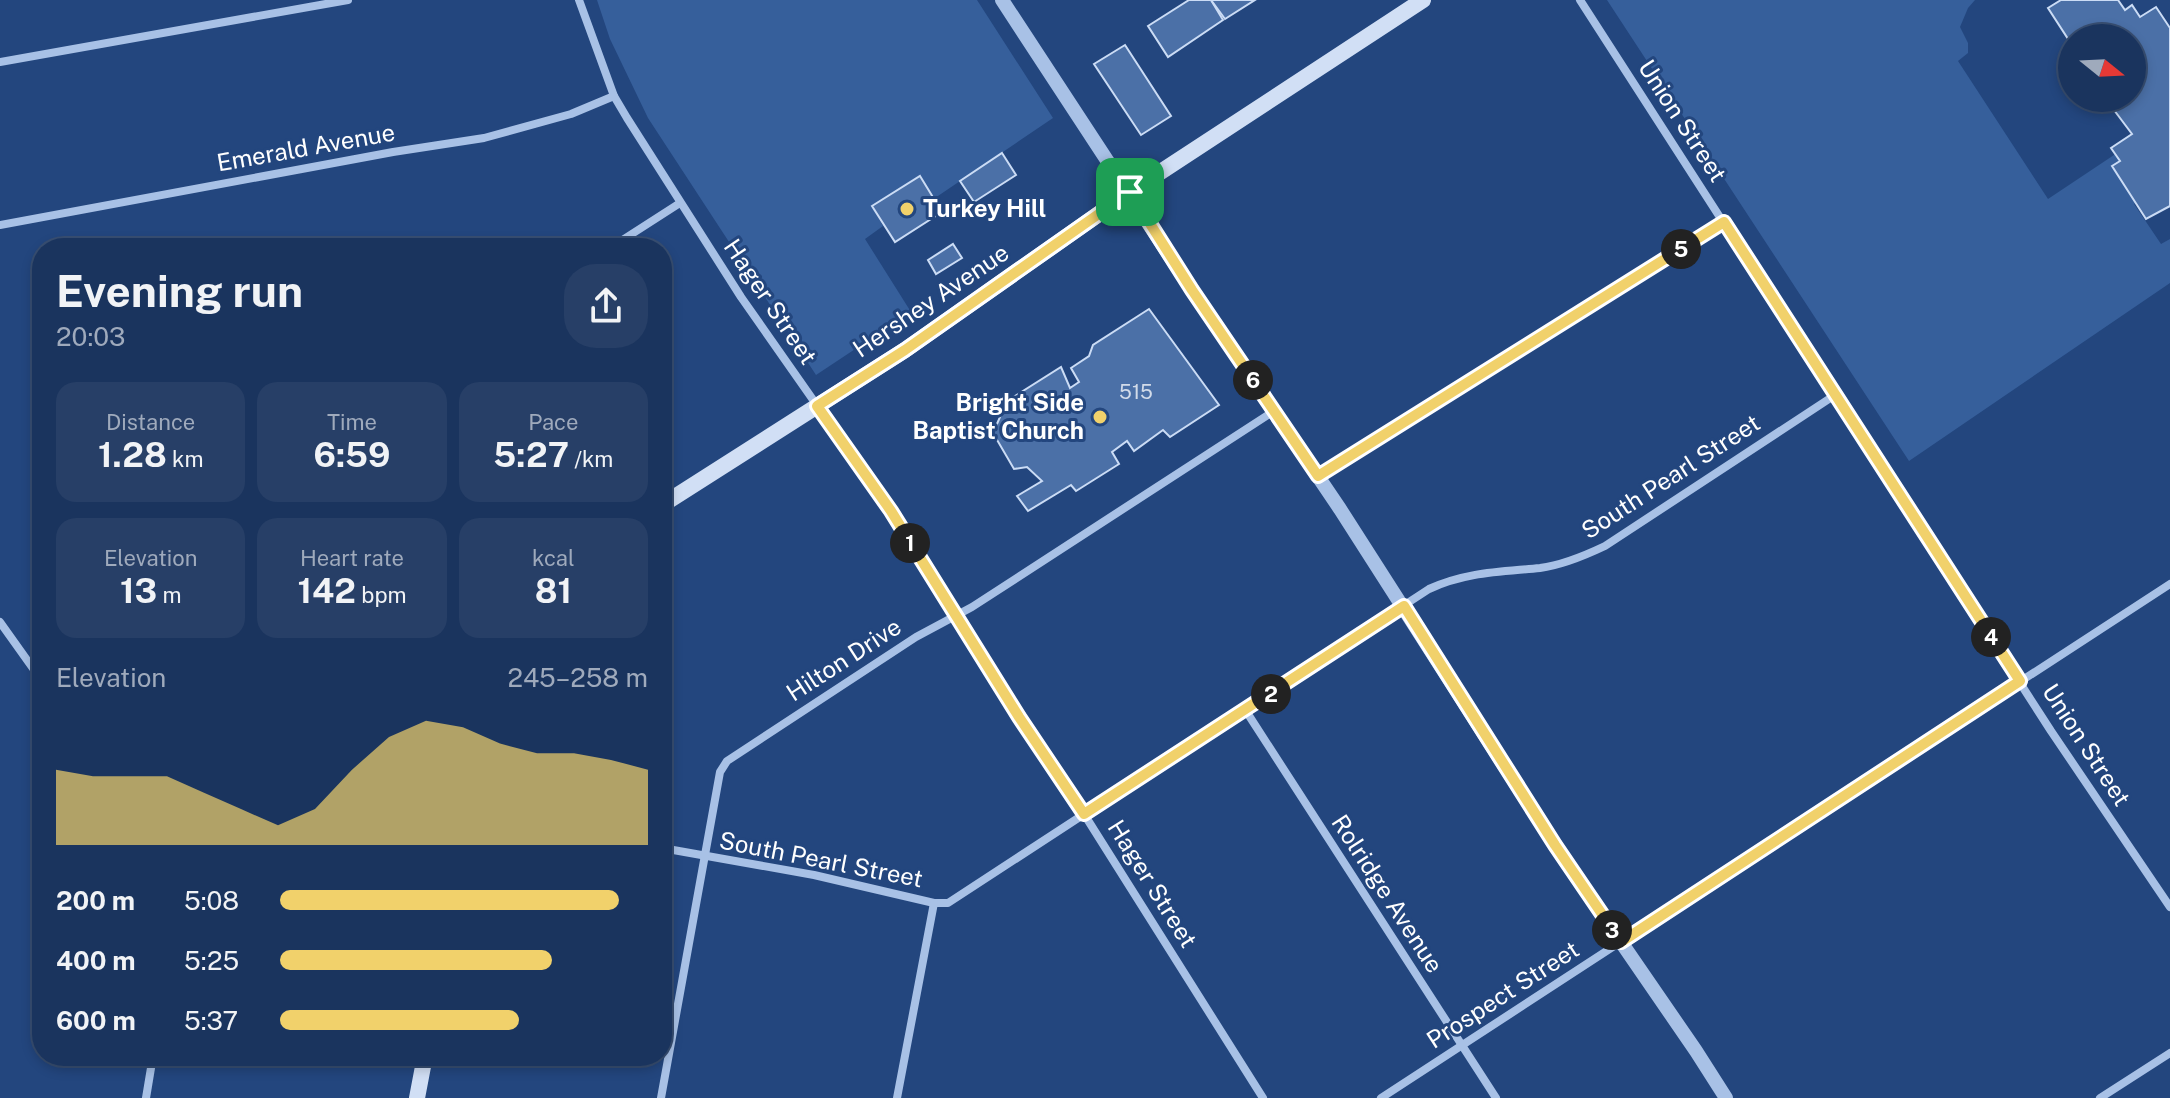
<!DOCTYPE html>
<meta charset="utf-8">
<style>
body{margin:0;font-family:"Public Sans",sans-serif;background:#273f67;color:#f1f3f6;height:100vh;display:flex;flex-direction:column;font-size:30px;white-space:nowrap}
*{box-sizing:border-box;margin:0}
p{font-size:26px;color:#9faabc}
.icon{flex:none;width:44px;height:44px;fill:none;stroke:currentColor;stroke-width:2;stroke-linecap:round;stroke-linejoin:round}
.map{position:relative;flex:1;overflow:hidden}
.side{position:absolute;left:32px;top:238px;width:640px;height:828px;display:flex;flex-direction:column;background:#1a345e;border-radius:32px;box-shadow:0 4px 12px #0003,0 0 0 2px #384f73}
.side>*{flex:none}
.needle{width:52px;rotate:108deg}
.buttons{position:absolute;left:2058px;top:24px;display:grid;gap:16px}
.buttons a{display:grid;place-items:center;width:88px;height:88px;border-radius:50%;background:#1a345e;box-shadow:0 4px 12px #0003,0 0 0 2px #384f73;font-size:40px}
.pin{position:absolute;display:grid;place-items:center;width:68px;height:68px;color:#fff;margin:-34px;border-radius:16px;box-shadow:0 4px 12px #0006}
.km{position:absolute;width:40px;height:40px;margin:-20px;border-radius:50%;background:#222;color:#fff;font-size:22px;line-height:40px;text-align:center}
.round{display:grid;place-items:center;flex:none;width:84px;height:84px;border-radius:32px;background:#273f67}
.head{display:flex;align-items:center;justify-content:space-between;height:136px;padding:0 24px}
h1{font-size:44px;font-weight:700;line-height:60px}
.metrics{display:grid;grid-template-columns:repeat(3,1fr);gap:12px;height:136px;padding:8px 24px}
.metrics div{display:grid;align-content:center;border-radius:20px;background:#273f67;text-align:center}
.metrics b{font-size:34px;font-weight:700}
.metrics small{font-size:22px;font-weight:400}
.metrics p{font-size:22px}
.chart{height:224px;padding:16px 24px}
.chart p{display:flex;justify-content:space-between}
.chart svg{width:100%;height:144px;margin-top:8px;fill:#f1d16b;opacity:.7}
ul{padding:0 24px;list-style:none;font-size:26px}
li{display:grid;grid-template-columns:128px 96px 1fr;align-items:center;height:60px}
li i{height:20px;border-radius:10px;background:#f1d16b}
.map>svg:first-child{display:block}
</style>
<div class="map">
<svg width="2170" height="1098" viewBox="0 0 2170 1098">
<rect width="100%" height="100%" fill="#23467e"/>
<g fill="#365f9b">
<path d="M 597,0 L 977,0 L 1053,118 L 935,198 L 919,176 L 872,206 L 883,226 L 865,239 L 911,312 L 816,375 L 648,118 L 610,39 Z"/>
<path d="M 1607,0 L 1975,0 L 1968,8 L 1960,27 L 1968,43 L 1968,53 L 1958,61 L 2048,199 L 2141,137 L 2169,179 L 2134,204 L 2161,244 L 2170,239 L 2170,283 L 1909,461 Z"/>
</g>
<g fill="#4b70a7" stroke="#cbdcf5" stroke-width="2">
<path d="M 1189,0 L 1211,0 L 1223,20 L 1168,57 L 1148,26 Z"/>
<path d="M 1211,0 L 1255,0 L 1225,19 Z"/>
<path d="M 2061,0 L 2118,0 L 2125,10 L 2132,5 L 2140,17 L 2156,7 L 2170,28 L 2170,206 L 2146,219 L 2112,166 L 2120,161 L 2111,148 L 2132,134 L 2105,98 L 2132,98 L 2132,38 L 2072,38 L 2072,45 L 2048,8 Z"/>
<path d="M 1125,45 L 1171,116 L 1141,135 L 1094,64 Z"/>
<path d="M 1002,153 L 1016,175 L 974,202 L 960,181 Z"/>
<path d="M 920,176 L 942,212 L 895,242 L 872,206 Z"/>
<path d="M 953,244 L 962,258 L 936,274 L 928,260 Z"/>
<path d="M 1149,309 L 1219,405 L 1170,437 L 1163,430 L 1134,451 L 1127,441 L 1112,452 L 1119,464 L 1076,491 L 1071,485 L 1028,511 L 1017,496 L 1042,481 L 1027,467 L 1014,469 L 993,433 L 1007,401 L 1061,367 L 1070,388 L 1079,382 L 1071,368 L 1089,356 L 1093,345 Z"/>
</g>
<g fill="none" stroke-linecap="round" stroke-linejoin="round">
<g stroke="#a8c1e6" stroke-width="8">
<path d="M 579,0 L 614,96 L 627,118 L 741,297 L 891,511 L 1019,717 L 1084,814 L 1263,1098"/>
<path d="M 1580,0 L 2051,731 L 2170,907"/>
<path d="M 0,62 L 348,0"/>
<path d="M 0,225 L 393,152 L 484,138 L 571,114 L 614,96"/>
<path d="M 610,248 L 680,203"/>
<path d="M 1318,476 L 1724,222"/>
<path d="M 0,622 L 42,681"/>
<path d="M 1246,711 L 1496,1098"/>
<path d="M 662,848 L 814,875 L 934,903 L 948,903 L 1429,589 C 1466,572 1500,572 1540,568 C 1563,565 1584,556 1605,546 L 1835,395"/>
<path d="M 146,1098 L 153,1056"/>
<path d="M 661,1098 L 720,772 L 727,761 L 916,637 L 972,607 L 1274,411"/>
<path d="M 897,1098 L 934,903"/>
<path d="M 1381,1098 L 2170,584"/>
<path d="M 2100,1098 L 2170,1053"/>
</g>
<path stroke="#a8c1e6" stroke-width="14" d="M 1002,0 L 1192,290 L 1340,509 L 1564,859 L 1696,1051 L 1726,1098"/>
<g stroke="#d1dff5" stroke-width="16">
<path d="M 662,505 L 905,350 L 1130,192 L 1423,0"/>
<path d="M 417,1098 L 425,1056"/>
</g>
</g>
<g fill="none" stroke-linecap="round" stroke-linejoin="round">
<defs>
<path id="route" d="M 1130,192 L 1192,290 L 1318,476 L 1724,222 L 2020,681 L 1621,942 L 1555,845 L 1404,606 L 1084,814 L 1019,717 L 891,511 L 817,406 L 905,350 Z"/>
</defs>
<use href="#route" stroke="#fff" stroke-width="16"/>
<use href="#route" stroke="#f1d16b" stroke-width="10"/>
</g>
<g fill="#f1d16b" stroke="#23467e" stroke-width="3">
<circle cx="907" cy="209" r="8"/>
<circle cx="1100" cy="417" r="8"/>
</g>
<g text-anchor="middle" stroke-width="6" stroke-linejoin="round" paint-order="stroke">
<g font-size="20" fill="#d2dbe9">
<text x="1136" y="399">515</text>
</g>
<g font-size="24" fill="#fff" stroke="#23467e">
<text transform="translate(1682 121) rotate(57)" y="8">Union Street</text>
<text transform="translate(306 148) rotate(-10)" y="8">Emerald Avenue</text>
<text transform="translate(931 301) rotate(-34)" y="8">Hershey Avenue</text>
<text transform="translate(770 302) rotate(56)" y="8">Hager Street</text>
<text transform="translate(1671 477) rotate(-33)" y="8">South Pearl Street</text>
<text transform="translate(844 660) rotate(-33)" y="8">Hilton Drive</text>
<text transform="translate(2086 745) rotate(57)" y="8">Union Street</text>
<text transform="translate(821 860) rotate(11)" y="8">South Pearl Street</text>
<text transform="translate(1152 884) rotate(58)" y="8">Hager Street</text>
<text transform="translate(1387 894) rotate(57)" y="8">Rolridge Avenue</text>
<text transform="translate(1503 995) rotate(-33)" y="8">Prospect Street</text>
</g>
<g font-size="24" font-weight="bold" fill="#fff" stroke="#23467e" text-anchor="start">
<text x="923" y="217">Turkey Hill</text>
<text x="1084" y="411" text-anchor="end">Bright Side<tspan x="1084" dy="28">Baptist Church</tspan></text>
</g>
</g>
</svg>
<div class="buttons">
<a><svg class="needle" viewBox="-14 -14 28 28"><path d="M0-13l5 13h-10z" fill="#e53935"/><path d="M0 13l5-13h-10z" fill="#9faabc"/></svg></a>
</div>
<div class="pin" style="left:1130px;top:192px;background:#1e9e55"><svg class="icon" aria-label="arrive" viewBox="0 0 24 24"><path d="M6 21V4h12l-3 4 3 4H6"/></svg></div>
<b class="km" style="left:910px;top:543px">1</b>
<b class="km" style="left:1271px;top:694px">2</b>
<b class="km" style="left:1612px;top:930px">3</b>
<b class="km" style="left:1991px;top:637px">4</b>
<b class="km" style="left:1681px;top:249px">5</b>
<b class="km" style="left:1253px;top:380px">6</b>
<section class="side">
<div class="head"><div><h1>Evening run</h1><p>20:03</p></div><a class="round"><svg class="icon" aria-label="share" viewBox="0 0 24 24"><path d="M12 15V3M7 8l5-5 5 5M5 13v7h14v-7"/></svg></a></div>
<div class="metrics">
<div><p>Distance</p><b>1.28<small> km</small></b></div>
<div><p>Time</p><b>6:59</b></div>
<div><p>Pace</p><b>5:27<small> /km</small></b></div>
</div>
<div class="metrics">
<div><p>Elevation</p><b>13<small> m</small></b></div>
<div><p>Heart rate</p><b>142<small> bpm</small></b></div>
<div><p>kcal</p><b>81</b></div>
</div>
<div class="chart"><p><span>Elevation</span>245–258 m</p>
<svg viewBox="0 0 160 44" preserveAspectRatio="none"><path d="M0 44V21L10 23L20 23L30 23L40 28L50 33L60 38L70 33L80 21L90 11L100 6L110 8L120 13L130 16L140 16L150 18L160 21V44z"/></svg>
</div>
<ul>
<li><b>200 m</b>5:08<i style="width:92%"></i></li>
<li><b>400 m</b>5:25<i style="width:74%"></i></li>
<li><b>600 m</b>5:37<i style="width:65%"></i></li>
</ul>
</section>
</div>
